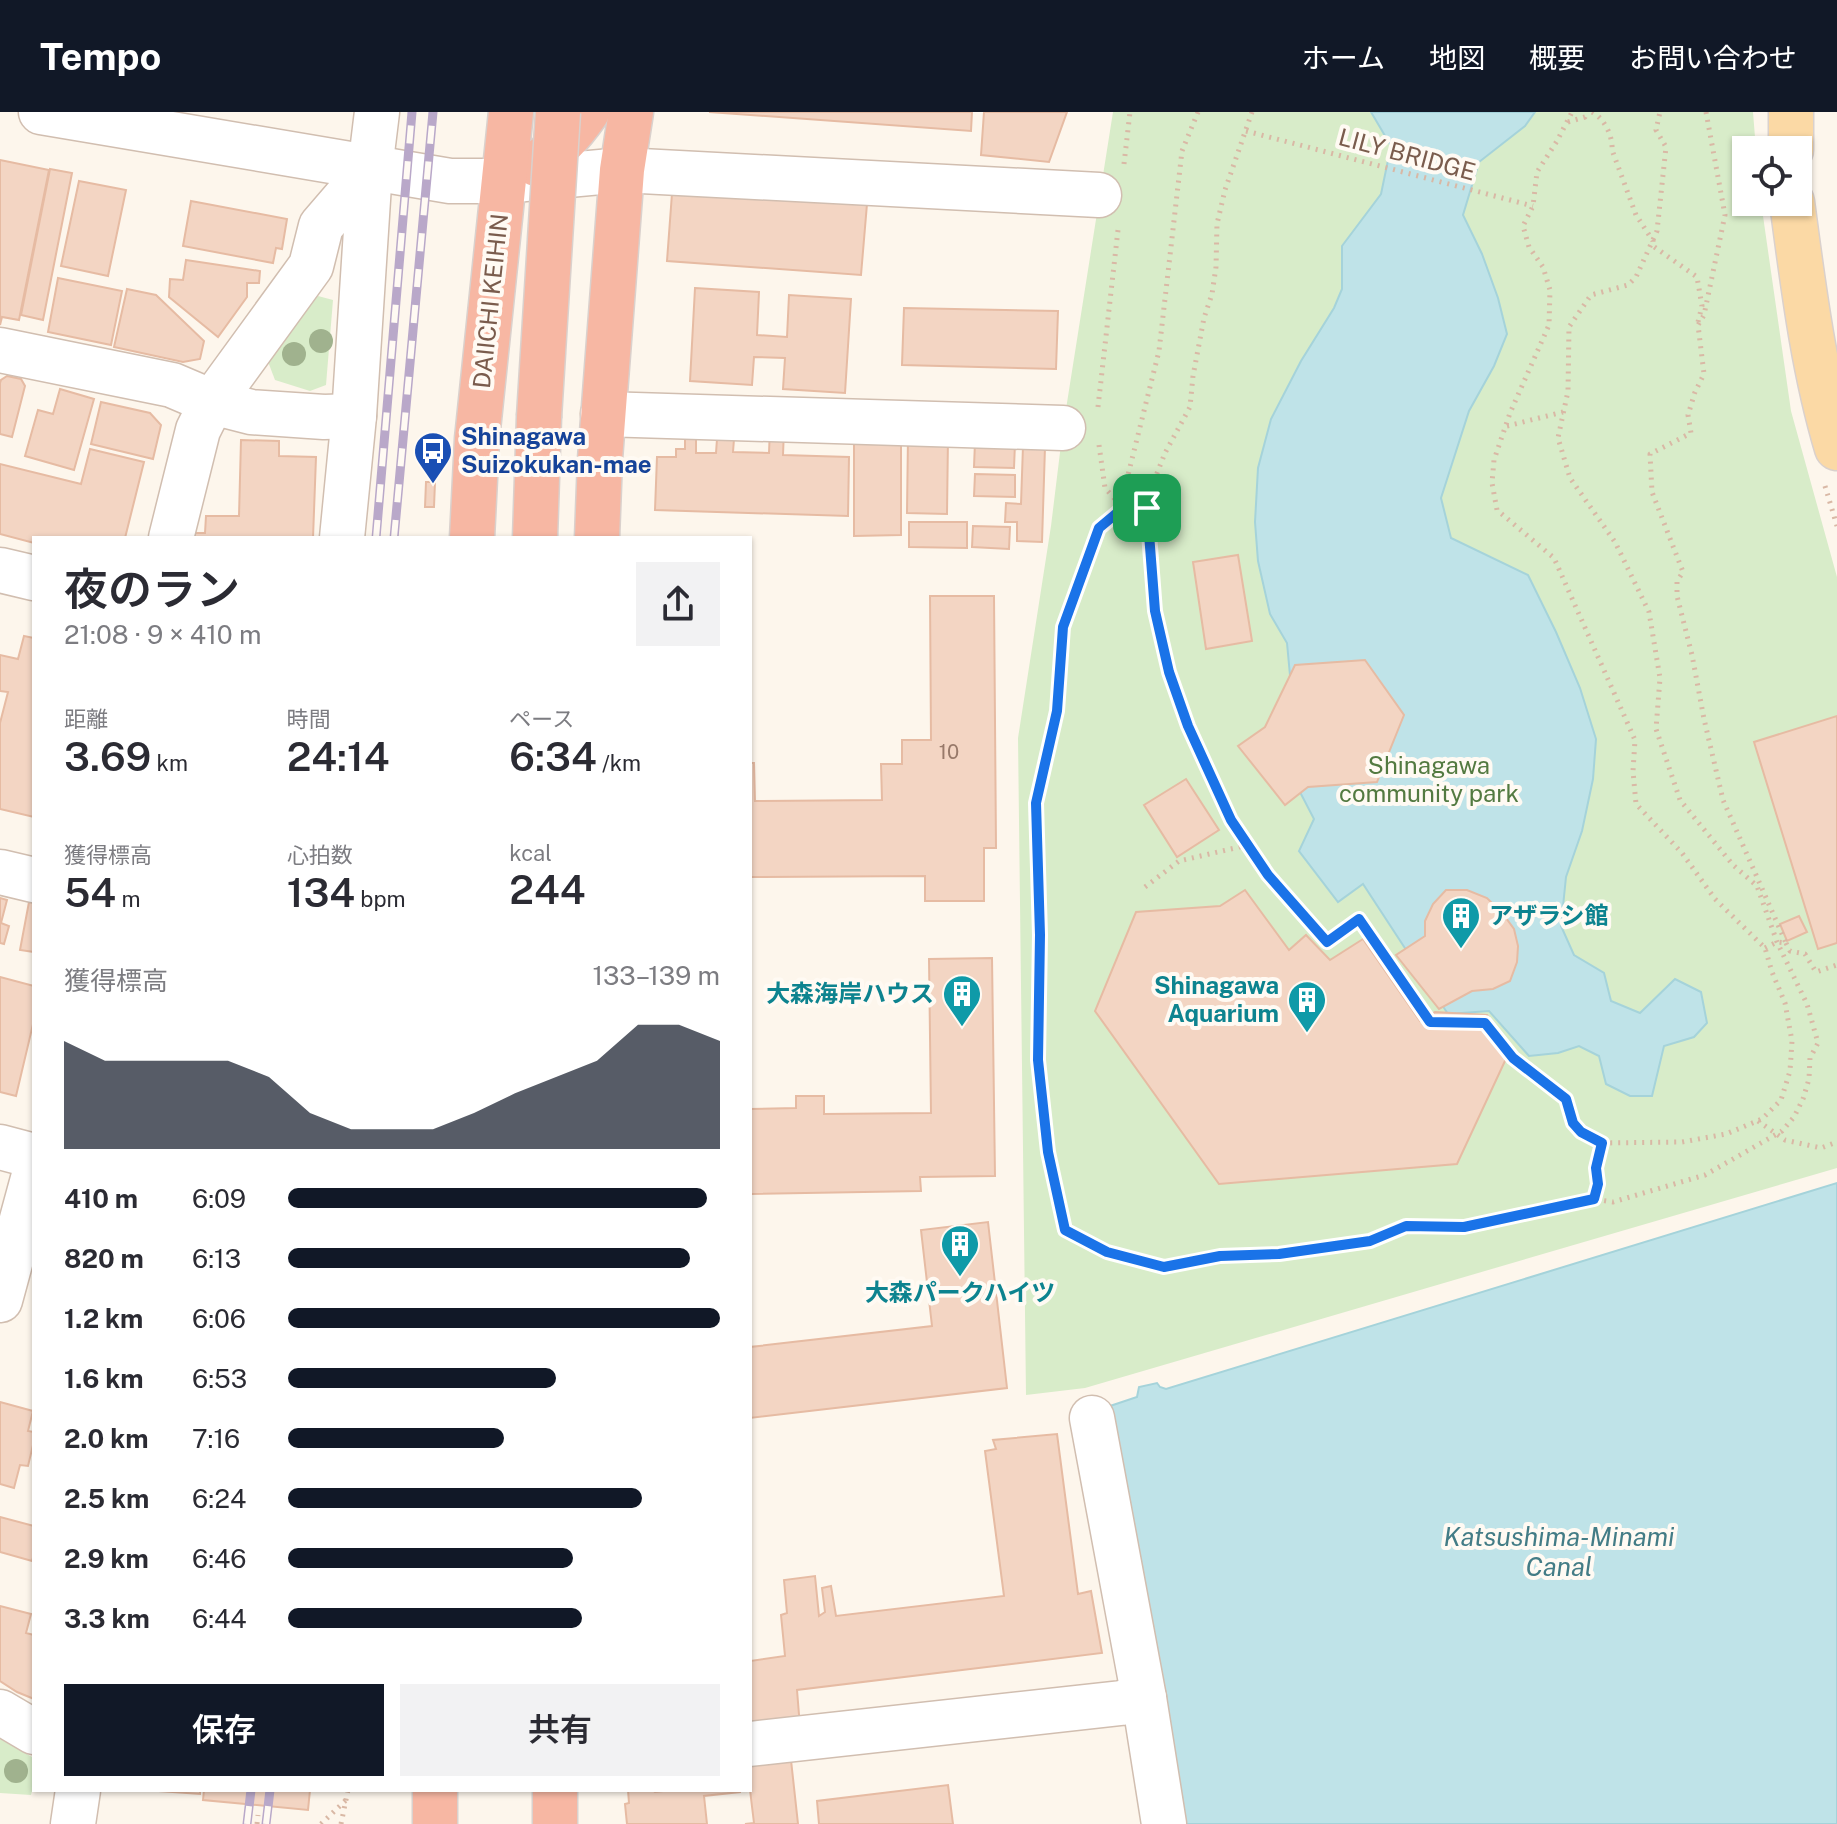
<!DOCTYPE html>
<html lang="ja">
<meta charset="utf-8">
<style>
body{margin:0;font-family:"Public Sans","Noto Sans JP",sans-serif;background:#f2f2f3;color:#2b2b33;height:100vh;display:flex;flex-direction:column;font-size:30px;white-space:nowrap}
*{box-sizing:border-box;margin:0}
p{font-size:26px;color:#7c7c81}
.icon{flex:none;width:44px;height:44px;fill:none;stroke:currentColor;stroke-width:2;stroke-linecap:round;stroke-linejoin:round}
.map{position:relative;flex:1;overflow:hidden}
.details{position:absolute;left:32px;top:424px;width:720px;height:1256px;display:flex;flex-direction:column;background:#fff;border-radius:0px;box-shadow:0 2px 6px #0004}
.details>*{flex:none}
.buttons{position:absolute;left:1732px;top:24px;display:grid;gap:16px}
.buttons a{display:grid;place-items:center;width:80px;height:80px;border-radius:0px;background:#fff;box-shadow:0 2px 6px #0004;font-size:40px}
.pin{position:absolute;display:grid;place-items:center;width:68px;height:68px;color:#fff;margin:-34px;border-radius:16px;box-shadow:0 4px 12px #0006}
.round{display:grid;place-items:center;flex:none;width:84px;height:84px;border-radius:0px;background:#f2f2f3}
.summary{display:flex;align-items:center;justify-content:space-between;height:136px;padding:0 32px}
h1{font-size:44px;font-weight:600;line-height:60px}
.figures{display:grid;grid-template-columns:repeat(3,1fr);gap:12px;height:136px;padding:8px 32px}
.figures div{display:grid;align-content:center}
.figures b{font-size:40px;font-weight:600}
.figures small{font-size:22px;font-weight:400}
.figures p{font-size:22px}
.chart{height:224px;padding:16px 32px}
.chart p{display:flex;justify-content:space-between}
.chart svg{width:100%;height:144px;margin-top:8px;fill:#111827;opacity:.7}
.action{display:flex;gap:16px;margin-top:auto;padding:16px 32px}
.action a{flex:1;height:92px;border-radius:0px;background:#111827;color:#fff;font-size:32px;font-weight:600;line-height:92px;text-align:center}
.action a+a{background:#f2f2f3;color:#2b2b33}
ul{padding:0 32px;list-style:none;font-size:26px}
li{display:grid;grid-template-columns:128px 96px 1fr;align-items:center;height:60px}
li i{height:20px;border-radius:10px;background:#111827}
header{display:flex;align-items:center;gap:48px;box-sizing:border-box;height:112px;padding:0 40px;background:#111827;color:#fff}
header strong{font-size:38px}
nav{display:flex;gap:44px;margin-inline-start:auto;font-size:28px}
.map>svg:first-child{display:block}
</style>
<header>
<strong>Tempo</strong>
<nav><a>ホーム</a><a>地図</a><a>概要</a><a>お問い合わせ</a></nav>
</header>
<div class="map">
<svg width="1837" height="1712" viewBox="0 0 1837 1712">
<rect width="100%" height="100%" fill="#fdf6ec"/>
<g fill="#d8ecc9">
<path d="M 1113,0 L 1753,0 L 1756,38 L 1746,38 L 1746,90 L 1761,90 L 1791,299 L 1837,465 L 1837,1056 L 1085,1276 L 1026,1283 L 1018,626 L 1051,414 L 1063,316 Z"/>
<path d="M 318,184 L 333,188 L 326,273 L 310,279 L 275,268 L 267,247 Z"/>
<path d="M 0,1627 L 34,1646 L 34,1671 L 31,1683 L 0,1681 Z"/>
</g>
<g fill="#bfe3e8" stroke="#a5d3da" stroke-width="2">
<path d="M 1371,0 L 1535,0 L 1525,14 L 1479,50 L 1463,103 L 1482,142 L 1498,186 L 1507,222 L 1494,254 L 1469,299 L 1441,386 L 1451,426 L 1528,463 L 1556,520 L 1580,576 L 1596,627 L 1593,667 L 1582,719 L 1566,765 L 1561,814 L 1574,843 L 1604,861 L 1611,889 L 1640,901 L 1675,867 L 1701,880 L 1707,911 L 1694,925 L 1664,934 L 1652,984 L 1630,984 L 1606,972 L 1599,944 L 1579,934 L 1558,941 L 1529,944 L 1489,899 L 1448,902 L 1363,772 L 1338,790 L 1299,739 L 1314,707 L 1301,682 L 1287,531 L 1270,502 L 1258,449 L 1255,410 L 1258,356 L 1271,307 L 1301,249 L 1334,196 L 1342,177 L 1342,134 L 1381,82 L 1391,34 Z"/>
<path d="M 1837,1071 L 1837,1712 L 1173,1712 L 1104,1296 L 1137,1285 L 1139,1275 L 1157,1271 L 1160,1275 L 1166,1277 Z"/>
</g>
<g fill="#f3d5c3" stroke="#e6bba3" stroke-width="2">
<path d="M 709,0 L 972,0 L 971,19 Z"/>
<path d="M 984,0 L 1067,0 L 1049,50 L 981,43 Z"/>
<path d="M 0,48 L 49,58 L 19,208 L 2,205 L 0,213 Z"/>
<path d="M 50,57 L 72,61 L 43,208 L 21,203 Z"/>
<path d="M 673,68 L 868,80 L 861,163 L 667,149 Z"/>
<path d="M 79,69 L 126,78 L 108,164 L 61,154 Z"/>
<path d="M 191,89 L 287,107 L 282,137 L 276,136 L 273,151 L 183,134 Z"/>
<path d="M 186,148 L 260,159 L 259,171 L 247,171 L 247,185 L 218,225 L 169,185 L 170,167 L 183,168 Z"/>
<path d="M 58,166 L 122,179 L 111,233 L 48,220 Z"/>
<path d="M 695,176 L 759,180 L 757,223 L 787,225 L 789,183 L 851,187 L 845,281 L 783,277 L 785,246 L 754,245 L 752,273 L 690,269 Z"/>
<path d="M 127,177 L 156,183 L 204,229 L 200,247 L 183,250 L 114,235 Z"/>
<path d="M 904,196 L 1058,199 L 1056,257 L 902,253 Z"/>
<path d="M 7,264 L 21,267 L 25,274 L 12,325 L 0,322 L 0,271 L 1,268 Z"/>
<path d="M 60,277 L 94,287 L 74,358 L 25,344 L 38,298 L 53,302 Z"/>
<path d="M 101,290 L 150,301 L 161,313 L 153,347 L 91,332 Z"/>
<path d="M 770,316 L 784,317 L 783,343 L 849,345 L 848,404 L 655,398 L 657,345 L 676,345 L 676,337 L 685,337 L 685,319 L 696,319 L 696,341 L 716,341 L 717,327 L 734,327 L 733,340 L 769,341 Z"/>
<path d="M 908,325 L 948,325 L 947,402 L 907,401 Z"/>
<path d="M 241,328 L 279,329 L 279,344 L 316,345 L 313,426 L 194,426 L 194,421 L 205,421 L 206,404 L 239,404 Z"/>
<path d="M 854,329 L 901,329 L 901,423 L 854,424 Z"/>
<path d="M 975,330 L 1015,331 L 1014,356 L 974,355 Z"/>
<path d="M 1023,334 L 1045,335 L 1042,430 L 1017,429 L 1017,410 L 1005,410 L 1006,391 L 1021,392 Z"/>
<path d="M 90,337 L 144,350 L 125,426 L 34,426 L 34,431 L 0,422 L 0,352 L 81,372 Z"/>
<path d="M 975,362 L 1015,363 L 1015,385 L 974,384 Z"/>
<path d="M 426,370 L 435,370 L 434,395 L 425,395 Z"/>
<path d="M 909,410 L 967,410 L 967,436 L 909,435 Z"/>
<path d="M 973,414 L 1010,415 L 1009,437 L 972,435 Z"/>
<path d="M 1238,443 L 1252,529 L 1206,537 L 1193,450 Z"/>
<path d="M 930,484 L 994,484 L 996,736 L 984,736 L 984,789 L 925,789 L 925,764 L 750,765 L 750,651 L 754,651 L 755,689 L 882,688 L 881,652 L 902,652 L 902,628 L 931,628 Z"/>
<path d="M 24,524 L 34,526 L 34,705 L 0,697 L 0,611 L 8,580 L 0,579 L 0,543 L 18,547 Z"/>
<path d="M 1365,548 L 1404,603 L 1377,670 L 1308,675 L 1285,693 L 1238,634 L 1265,615 L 1295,553 Z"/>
<path d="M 1837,604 L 1837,831 L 1818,837 L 1754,630 Z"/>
<path d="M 1186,667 L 1219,718 L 1177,745 L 1144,693 Z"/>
<path d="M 1245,778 L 1289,838 L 1306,823 L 1330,848 L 1363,827 L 1420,909 L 1435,900 L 1487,903 L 1511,936 L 1457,1052 L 1219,1072 L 1095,899 L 1136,800 L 1220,794 Z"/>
<path d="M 1446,778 L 1467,778 L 1487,786 L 1503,802 L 1514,817 L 1518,834 L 1517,850 L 1510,869 L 1493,877 L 1472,879 L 1439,897 L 1396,843 L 1425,824 L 1425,809 L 1433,792 Z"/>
<path d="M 0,786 L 7,788 L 1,811 L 9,814 L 4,832 L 0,831 Z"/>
<path d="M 29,790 L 34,791 L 34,840 L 20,838 Z"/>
<path d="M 1799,804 L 1807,820 L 1787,829 L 1780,812 Z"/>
<path d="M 992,846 L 995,1064 L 920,1065 L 921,1079 L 750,1082 L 750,997 L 796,996 L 796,984 L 824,984 L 824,1002 L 931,1001 L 929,847 Z"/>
<path d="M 0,865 L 34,874 L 34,908 L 16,984 L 0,980 Z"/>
<path d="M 988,1110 L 1007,1276 L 750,1306 L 750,1235 L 932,1214 L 921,1118 Z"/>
<path d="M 0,1290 L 33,1299 L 28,1319 L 34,1320 L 34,1329 L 28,1354 L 20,1353 L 14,1376 L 0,1372 Z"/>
<path d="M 1057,1322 L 1078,1482 L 1091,1479 L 1102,1541 L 797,1578 L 800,1615 L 750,1621 L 750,1549 L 785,1544 L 781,1503 L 787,1501 L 784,1468 L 815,1464 L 819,1504 L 825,1500 L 822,1476 L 831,1474 L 836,1504 L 1004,1484 L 985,1339 L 996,1337 L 993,1328 Z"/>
<path d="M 0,1405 L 34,1414 L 34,1442 L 32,1449 L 0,1440 Z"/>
<path d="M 0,1494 L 31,1502 L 26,1521 L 34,1523 L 34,1587 L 17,1580 L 0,1569 Z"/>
<path d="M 791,1648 L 798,1712 L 745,1712 L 754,1711 L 750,1678 L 750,1653 Z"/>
<path d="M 948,1673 L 953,1712 L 819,1712 L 817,1689 Z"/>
<path d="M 144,1678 L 200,1678 L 200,1682 Z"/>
<path d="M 204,1678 L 310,1678 L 308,1698 L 203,1688 Z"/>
<path d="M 628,1678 L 652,1678 L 655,1680 L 672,1678 L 740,1678 L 740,1680 L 704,1684 L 707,1712 L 627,1712 L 625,1692 L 629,1691 Z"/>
</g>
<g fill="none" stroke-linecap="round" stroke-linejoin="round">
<defs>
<g id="minor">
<path d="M 41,0 L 450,69 L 503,69 L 622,58 L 1099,83"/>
<path d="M 0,238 L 172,273 L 212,290 L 251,300 L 324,305 L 354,304"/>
<path d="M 603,302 L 1063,316"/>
<path d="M 171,426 L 198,318 L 212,290 L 311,154 L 321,114 L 370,57"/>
<path d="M 342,426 L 354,304 L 370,57 L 377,0"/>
<path d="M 0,458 L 34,466"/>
<path d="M 0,760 L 34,768"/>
<path d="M 0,1035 L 34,1044"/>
<path d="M 0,1188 L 34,1063"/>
<path d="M 1092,1306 L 1144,1586 L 1164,1712"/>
<path d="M 0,1600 L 34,1620"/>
<path d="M 750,1632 L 1121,1591 L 1144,1586"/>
<path d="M 73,1712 L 78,1678"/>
</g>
<g id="major">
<path d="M 1791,0 L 1791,38"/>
<path d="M 1792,90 C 1803,172 1813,256 1837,336"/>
</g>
<g id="highway">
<path d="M 536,52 C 557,39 573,20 587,0"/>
<path d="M 472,426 L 477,327 L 511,0"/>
<path d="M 535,426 L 539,305"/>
<path d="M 597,426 L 600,347 L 622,58 L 631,0"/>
<path d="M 435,1678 L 435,1712"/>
<path d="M 555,1678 L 555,1712"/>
</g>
</defs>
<use href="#minor" stroke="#d1beb0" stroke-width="47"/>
<use href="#major" stroke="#dad1cd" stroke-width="47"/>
<use href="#highway" stroke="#dad1cd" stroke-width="47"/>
<g stroke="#d9b8a5" stroke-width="5" stroke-dasharray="2 6" stroke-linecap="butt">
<path d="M 1198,0 L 1182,39 L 1159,239 L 1125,375 L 1123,396 L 1099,416 L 1063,515 L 1057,599 L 1036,691 L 1040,823 L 1038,948 L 1048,1040 L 1065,1118 L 1107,1140 L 1164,1155 L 1220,1144 L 1279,1142 L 1370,1129 L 1406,1114 L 1464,1115 L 1594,1087 L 1613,1090 L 1705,1063 L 1782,1019 L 1794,1005 L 1803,987 L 1809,967 L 1810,946 L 1818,931 L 1807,892 L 1777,830 L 1757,774 L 1733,753 L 1680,688 L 1656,617 L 1660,566 L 1649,500 L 1615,430 L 1570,366 L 1558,326 L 1568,279 L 1569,215 L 1591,183 L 1628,173 L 1636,165 L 1657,119 L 1666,35 L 1656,18 L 1660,0"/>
<path d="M 1252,0 L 1225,78 L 1217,112 L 1216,155 L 1212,182 L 1204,206 L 1193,264 L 1190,295 L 1165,341 L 1152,374 L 1147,396 L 1155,499 L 1169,560 L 1188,614 L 1231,708 L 1268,763 L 1327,830 L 1359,807 L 1430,910 L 1485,911 L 1513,946 L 1566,987 L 1573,1011 L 1581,1020 L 1602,1031 L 1682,1030 L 1726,1022 L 1762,1007 L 1781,988 L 1790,959 L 1792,929 L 1785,891 L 1772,860 L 1765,836 L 1715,787 L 1682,741 L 1636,692 L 1633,659 L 1635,628 L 1554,446 L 1497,398 L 1492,371 L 1494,348 L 1510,301 L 1549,213 L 1550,178 L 1543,155 L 1529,135 L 1523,114 L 1533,94 L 1537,60 L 1557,29 L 1572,0"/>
<path d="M 1592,0 C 1604,6 1613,24 1612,38 L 1636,103 L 1653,129 L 1653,134 L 1697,165 L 1702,194 L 1698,210"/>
<path d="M 1706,0 L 1725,103 L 1704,203 L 1698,213 L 1704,262 L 1695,280 L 1688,303 L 1691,321 L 1650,342 L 1652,380 L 1683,460 L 1677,469 L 1677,484 L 1692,543 L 1704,607 L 1723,688 L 1786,831 L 1777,830 L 1765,836"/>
<path d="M 1568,10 L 1585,5 L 1587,0"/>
<path d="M 1246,19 L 1533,94"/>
<path d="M 1124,52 L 1130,0"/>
<path d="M 1098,295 L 1118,118"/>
<path d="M 1507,314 L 1563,300"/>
<path d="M 1099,333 L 1105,376 L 1123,396 L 1147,396"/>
<path d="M 1825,374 L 1837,414"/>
<path d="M 1145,775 L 1179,749 L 1248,733"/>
<path d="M 1786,831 L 1790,839 L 1805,842 L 1816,860 L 1837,853"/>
<path d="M 1758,1009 L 1785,1028 L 1821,1036 L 1837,1030"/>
<path d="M 1594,1087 L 1598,1072 L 1596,1056 L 1602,1031"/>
<path d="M 257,1712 L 258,1703"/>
<path d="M 321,1712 L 346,1688"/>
<path d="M 341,1712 L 348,1678"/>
</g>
<use href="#minor" stroke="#fff" stroke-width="44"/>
<use href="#major" stroke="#fbd9a5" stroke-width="44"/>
<use href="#highway" stroke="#f7b7a3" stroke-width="44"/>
<defs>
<g id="rail">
<path d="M 376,426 L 412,0"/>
<path d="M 394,426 L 433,0"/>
<path d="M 247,1712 L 251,1678"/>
<path d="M 266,1712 L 270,1678"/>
</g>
</defs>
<use href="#rail" stroke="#b9a8c9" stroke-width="9"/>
<use href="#rail" stroke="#fffaf3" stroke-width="6" stroke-dasharray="18" stroke-linecap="butt"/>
<defs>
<path id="highway-bridge" d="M 539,305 L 558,0"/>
</defs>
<use href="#highway-bridge" stroke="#dad1cd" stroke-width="47" stroke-linecap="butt"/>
<use href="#highway-bridge" stroke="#f7b7a3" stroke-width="44"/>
</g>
<g fill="#a0b28e">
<circle cx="321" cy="229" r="12"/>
<circle cx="294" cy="242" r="12"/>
<circle cx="16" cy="1659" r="12"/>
</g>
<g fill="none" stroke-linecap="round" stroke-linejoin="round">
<defs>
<path id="route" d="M 1123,396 L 1147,396 L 1155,499 L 1169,560 L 1188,614 L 1231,708 L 1268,763 L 1327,830 L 1359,807 L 1430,910 L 1485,911 L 1513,946 L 1566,987 L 1573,1011 L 1581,1020 L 1602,1031 L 1596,1056 L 1598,1072 L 1594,1087 L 1464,1115 L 1406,1114 L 1370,1129 L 1279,1142 L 1220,1144 L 1164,1155 L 1107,1140 L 1065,1118 L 1048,1040 L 1038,948 L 1040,823 L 1036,691 L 1057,599 L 1063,515 L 1099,416 Z"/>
</defs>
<use href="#route" stroke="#fff" stroke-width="16"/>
<use href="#route" stroke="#1a73e8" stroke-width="10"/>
</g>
<defs>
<symbol id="bus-pin" viewBox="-11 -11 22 30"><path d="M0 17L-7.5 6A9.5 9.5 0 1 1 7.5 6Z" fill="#1a4fb4" stroke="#fffaf3"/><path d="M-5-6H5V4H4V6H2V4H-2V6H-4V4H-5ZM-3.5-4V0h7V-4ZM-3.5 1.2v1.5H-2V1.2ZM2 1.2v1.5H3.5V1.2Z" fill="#fff"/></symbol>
<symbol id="building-pin" viewBox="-11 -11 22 30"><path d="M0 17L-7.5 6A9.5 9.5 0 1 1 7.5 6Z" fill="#0f9aa8" stroke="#fffaf3"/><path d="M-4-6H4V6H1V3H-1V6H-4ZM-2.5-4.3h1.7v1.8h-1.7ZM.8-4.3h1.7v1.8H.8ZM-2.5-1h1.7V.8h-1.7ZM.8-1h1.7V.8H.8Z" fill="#fff"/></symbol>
</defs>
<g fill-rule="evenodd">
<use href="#bus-pin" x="411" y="317" width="44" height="60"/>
<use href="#building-pin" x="1439" y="782" width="44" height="60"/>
<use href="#building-pin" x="940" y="860" width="44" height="60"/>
<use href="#building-pin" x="1285" y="866" width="44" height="60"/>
<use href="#building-pin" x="938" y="1110" width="44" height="60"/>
</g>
<g text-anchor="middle" stroke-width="8" stroke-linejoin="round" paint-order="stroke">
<g font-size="20" fill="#987a6a">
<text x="949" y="647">10</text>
</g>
<g font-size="24" fill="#7a5c4d" stroke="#fffaf3">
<text transform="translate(1407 43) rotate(15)" y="8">LILY BRIDGE</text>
<text transform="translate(491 189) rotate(-84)" y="8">DAIICHI KEIHIN</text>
</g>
<g font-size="24" font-weight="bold" fill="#164399" stroke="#fffaf3" text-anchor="start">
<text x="461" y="333">Shinagawa<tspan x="461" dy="28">Suizokukan-mae</tspan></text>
</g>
<g font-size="24" fill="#537a41" stroke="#fffaf3">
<text x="1429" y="662">Shinagawa<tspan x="1429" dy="28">community park</tspan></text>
</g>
<g font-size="24" font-weight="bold" fill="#0d838f" stroke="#fffaf3" text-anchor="end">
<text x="1489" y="812" text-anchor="start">アザラシ館</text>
<text x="1279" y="882">Shinagawa<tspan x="1279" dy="28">Aquarium</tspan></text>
<text x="934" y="890">大森海岸ハウス</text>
<text x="960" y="1189" text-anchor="middle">大森パークハイツ</text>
</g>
<g font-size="26" font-style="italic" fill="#437c86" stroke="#fffaf3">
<text x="1559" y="1434">Katsushima-Minami<tspan x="1559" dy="30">Canal</tspan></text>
</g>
</g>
</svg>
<div class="buttons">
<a><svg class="icon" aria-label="locate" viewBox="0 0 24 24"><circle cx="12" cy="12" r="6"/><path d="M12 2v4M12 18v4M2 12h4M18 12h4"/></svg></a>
</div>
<div class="pin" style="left:1147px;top:396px;background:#1e9e55"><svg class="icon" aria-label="arrive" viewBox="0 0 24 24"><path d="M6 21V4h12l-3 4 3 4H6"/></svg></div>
<section class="details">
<div class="summary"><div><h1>夜のラン</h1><p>21:08 · 9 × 410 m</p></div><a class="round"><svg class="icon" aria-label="share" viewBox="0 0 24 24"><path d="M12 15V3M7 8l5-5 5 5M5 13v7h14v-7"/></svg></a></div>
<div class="figures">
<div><p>距離</p><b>3.69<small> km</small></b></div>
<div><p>時間</p><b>24:14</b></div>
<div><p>ペース</p><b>6:34<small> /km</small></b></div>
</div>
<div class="figures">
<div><p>獲得標高</p><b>54<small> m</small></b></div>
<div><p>心拍数</p><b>134<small> bpm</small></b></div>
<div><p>kcal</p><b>244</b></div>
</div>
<div class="chart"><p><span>獲得標高</span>133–139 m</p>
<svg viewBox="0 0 160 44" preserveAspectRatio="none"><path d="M0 44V11L10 17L20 17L30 17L40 17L50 22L60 33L70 38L80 38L90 38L100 33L110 27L120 22L130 17L140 6L150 6L160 11V44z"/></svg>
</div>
<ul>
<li><b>410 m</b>6:09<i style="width:97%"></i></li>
<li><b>820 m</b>6:13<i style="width:93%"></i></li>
<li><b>1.2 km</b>6:06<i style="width:100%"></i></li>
<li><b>1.6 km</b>6:53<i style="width:62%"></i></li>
<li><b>2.0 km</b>7:16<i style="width:50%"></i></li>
<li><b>2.5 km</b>6:24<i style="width:82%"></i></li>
<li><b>2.9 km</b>6:46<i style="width:66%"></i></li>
<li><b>3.3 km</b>6:44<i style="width:68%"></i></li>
</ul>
<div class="action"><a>保存</a><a>共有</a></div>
</section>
</div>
